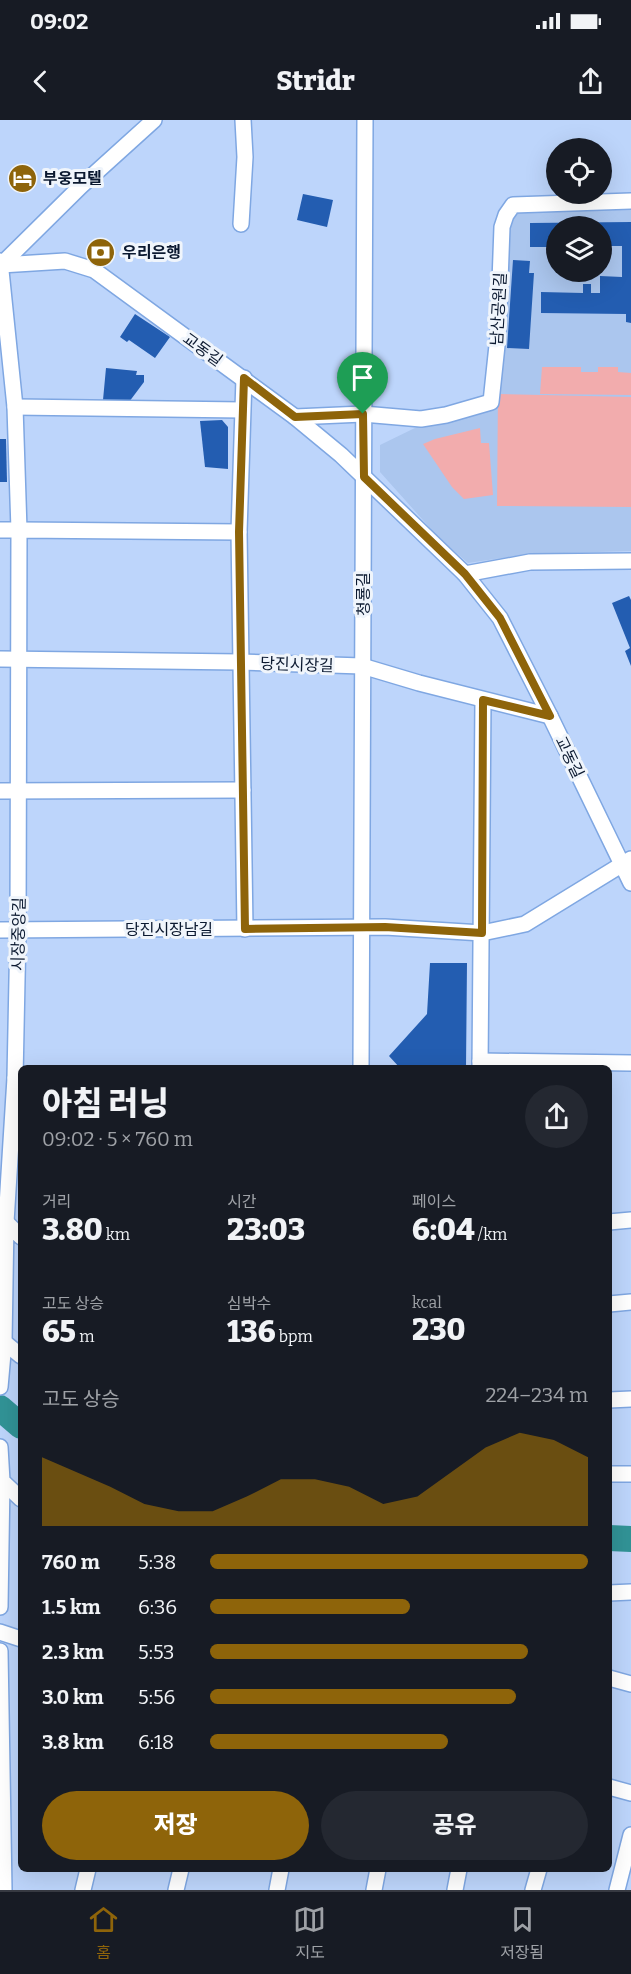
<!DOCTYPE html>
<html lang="ko">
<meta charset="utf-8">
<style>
body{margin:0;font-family:Bitter,"Noto Sans KR",serif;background:#242831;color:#f1f3f6;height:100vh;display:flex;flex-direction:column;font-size:22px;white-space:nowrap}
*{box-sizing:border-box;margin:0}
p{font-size:20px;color:#9ea1a6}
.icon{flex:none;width:33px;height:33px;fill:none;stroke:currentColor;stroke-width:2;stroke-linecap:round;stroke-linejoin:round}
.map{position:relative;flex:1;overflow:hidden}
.details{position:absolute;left:18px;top:945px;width:594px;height:807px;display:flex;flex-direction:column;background:#171b24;border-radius:9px;box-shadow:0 6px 24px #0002}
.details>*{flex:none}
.fabs{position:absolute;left:546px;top:18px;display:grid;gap:12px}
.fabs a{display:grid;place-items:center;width:66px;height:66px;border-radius:50%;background:#171b24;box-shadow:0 6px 24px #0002;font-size:30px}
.pin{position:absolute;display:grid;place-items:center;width:51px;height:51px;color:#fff;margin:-62px -26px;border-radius:50% 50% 50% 0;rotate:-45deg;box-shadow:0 0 6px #0007}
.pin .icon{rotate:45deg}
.round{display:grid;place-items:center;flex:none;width:63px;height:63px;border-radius:32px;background:#242831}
.head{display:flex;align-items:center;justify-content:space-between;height:102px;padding:0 24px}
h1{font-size:33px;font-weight:800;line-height:45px}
.stats{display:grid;grid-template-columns:repeat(3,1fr);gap:9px;height:102px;padding:6px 24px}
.stats div{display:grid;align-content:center}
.stats b{font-size:30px;font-weight:800}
.stats small{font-size:16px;font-weight:400}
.stats p{font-size:16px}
.chart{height:168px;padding:12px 24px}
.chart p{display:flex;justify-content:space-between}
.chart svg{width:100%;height:108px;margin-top:6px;fill:#8e640a;opacity:.7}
.primary-button{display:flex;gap:12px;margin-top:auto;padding:12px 24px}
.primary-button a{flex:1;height:69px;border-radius:36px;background:#8e640a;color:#fff;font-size:24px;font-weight:800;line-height:69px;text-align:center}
.primary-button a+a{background:#242831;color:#f1f3f6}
ul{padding:0 24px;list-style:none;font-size:20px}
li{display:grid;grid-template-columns:96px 72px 1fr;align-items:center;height:45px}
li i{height:15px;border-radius:8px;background:#8e640a}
.status{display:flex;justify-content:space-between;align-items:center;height:42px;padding:0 30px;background:#171b24;direction:ltr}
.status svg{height:16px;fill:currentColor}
header{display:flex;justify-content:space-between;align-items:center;height:78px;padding:0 24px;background:#171b24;font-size:27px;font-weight:800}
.tab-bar{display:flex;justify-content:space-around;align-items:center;height:84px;border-top:2px solid #363941;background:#171b24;font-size:16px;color:#9ea1a6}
.tab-bar a{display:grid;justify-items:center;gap:3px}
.tab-bar .active{color:#8e640a}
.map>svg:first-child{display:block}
</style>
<div class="status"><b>09:02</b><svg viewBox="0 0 49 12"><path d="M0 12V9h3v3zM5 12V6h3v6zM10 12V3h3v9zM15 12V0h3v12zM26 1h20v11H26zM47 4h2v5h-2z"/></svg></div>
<header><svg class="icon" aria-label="back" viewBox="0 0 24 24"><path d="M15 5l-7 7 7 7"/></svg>Stridr<svg class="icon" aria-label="share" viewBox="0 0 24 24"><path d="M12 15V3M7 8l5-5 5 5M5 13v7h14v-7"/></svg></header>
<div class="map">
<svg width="631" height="1770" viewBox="0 0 631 1770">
<rect width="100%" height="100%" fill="#bdd5fb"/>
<path fill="#abc6ee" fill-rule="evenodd" d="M 631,86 L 631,431 L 529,434 L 468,443 L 439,418 L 380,352 L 380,325 L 419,306 L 479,292 L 495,290 L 506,108 L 515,92 ZM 556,106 L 602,106 L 602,152 L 556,152 Z"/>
<g fill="#f2acad">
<path d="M 542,247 L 581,247 L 581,252 L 598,252 L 598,247 L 618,247 L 618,252 L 631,253 L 631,275 L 540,274 Z"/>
<path d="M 498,274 L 631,277 L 631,387 L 497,386 Z"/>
<path d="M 480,308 L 481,323 L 489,323 L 493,375 L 464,379 L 452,367 L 423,324 L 435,319 Z"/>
</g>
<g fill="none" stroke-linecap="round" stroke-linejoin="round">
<g stroke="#319396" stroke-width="26">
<path d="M 0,1288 L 21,1306"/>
<path d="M 609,1418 L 631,1419"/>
</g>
</g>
<g fill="#235db1">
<path d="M 303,74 L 333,80 L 327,107 L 297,100 Z"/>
<path d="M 631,102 L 631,203 L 626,202 L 626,194 L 541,193 L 541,172 L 583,173 L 583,164 L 591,164 L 591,173 L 600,173 L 600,156 L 622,157 L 622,126 L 602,126 L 602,106 L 556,106 L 556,127 L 530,127 L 530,103 Z"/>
<path d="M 513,140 L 530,141 L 529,153 L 534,153 L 529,229 L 507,228 Z"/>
<path d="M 135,194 L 170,217 L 155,238 L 129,220 L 127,222 L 120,217 Z"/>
<path d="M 106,248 L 137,251 L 136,255 L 144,255 L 144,262 L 129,282 L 103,280 Z"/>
<path d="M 222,300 L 228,307 L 228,349 L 205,347 L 200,301 Z"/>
<path d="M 0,319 L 6,319 L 7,362 L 0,362 Z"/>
<path d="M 629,476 L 631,480 L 631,546 L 625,531 L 630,528 L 612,483 Z"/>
<path d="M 430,843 L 467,843 L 466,948 L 400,948 L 389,936 L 427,894 Z"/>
</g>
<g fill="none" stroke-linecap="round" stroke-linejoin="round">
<defs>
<g id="minor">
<path d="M 241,104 L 245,37 L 243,0"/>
<path d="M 0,141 L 15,287 L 19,410 L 0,410"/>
<path d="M 1,145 L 65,141 L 94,150 L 295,297 L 341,335 L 465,454 L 500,498 L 550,596 L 631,763"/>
<path d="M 0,146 L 81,66 L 154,0"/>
<path d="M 244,258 L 239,412 L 245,809"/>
<path d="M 15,287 L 242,290"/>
<path d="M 295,297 L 363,294 L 421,299 L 446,295 L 491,282 L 498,216 L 502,107 L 506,95 L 513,85 L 631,81"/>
<path d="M 465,454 L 530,442 L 631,441"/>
<path d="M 0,539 L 240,542 L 362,546 L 419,563 L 550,596"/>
<path d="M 0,671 L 243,670"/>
<path d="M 0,810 L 385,807 L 482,813 L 525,804 L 631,739"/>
<path d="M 480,941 L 631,943"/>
<path d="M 361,948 L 365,0"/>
<path d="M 480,948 L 483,580"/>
<path d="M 15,958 L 18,810 L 19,410 L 239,412"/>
<path d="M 6,1102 L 15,958 L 21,961"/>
<path d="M 609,1102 L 631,1100"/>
<path d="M 609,1184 L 631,1182"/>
<path d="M 4,1222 L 21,1236"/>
<path d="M 0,1267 L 4,1222 L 6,1102 L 21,1117"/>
<path d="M 609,1280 L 631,1279"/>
<path d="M 0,1327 L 2,1361 L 21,1379"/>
<path d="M 609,1354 L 631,1354"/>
<path d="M 0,1359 L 2,1361 L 0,1487"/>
<path d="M 609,1473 L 631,1472"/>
<path d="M 0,1512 L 21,1519"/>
<path d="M 0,1531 L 4,1770"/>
<path d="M 609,1558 L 631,1564"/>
<path d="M 609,1667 L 631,1673"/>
<path d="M 83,1770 L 88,1749"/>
<path d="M 176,1770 L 181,1749"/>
<path d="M 277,1770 L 281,1749"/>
<path d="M 374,1770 L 378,1749"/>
<path d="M 455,1770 L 459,1749"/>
<path d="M 533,1770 L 539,1749"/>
<path d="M 617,1770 L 631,1715"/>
</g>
</defs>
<use href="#minor" stroke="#7fa7e2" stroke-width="18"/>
<use href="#minor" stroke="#fff" stroke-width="15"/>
</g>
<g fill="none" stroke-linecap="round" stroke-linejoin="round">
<defs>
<path id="route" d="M 244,258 L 295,297 L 363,294 L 364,357 L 465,454 L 500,498 L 550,596 L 483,580 L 482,813 L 385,807 L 245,809 L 239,412 Z"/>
</defs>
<use href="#route" stroke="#fff" stroke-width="12"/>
<use href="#route" stroke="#8e640a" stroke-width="8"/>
</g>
<defs>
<symbol id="hotel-disc" viewBox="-11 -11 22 22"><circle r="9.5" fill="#8e640a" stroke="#f0f5fb"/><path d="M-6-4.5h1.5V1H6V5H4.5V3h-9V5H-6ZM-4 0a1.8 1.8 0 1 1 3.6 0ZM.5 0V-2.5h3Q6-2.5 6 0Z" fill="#fff"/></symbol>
<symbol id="bank-disc" viewBox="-11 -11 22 22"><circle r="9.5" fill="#8e640a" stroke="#f0f5fb"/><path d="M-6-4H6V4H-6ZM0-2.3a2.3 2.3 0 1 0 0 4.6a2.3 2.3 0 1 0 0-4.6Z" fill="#fff"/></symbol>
</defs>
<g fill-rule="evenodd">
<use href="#hotel-disc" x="6" y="42" width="33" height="33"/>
<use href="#bank-disc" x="84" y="116" width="33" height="33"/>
</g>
<g text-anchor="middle" stroke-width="6" stroke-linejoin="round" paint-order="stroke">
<g font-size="16" font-weight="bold" fill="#0b1930" stroke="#f0f5fb" text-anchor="start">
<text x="43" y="64">부웅모텔</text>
<text x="122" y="138">우리은행</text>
</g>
<g font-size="16" fill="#0b1930" stroke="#f0f5fb">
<text transform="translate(498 189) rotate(-87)" y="6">남산공원길</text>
<text transform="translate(203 229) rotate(36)" y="6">교동길</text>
<text transform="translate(363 474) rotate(-90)" y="6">청룡길</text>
<text transform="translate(297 544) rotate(2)" y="6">당진시장길</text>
<text transform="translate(570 637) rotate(64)" y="6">교동길</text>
<text x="169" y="815">당진시장남길</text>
<text transform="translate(18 814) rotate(-89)" y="6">시장중앙길</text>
</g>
</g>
</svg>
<div class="fabs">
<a><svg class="icon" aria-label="locate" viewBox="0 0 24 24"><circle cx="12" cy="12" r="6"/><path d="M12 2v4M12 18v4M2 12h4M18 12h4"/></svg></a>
<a><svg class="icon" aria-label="layers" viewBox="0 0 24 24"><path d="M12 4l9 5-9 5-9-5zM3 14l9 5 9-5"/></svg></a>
</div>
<div class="pin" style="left:363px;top:294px;background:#1e9e55"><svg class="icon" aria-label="arrive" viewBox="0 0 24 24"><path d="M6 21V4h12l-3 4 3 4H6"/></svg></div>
<section class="details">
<div class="head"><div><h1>아침 러닝</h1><p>09:02 · 5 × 760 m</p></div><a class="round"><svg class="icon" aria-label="share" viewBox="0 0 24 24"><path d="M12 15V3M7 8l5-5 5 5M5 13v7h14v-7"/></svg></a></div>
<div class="stats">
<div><p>거리</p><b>3.80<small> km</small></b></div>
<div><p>시간</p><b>23:03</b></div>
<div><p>페이스</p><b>6:04<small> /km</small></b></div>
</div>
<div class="stats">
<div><p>고도 상승</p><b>65<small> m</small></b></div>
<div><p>심박수</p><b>136<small> bpm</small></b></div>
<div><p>kcal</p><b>230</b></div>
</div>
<div class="chart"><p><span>고도 상승</span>224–234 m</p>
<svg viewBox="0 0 160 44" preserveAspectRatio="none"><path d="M0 44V16L10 22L20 28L30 35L40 38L50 38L60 32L70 25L80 25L90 28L100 35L110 32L120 22L130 12L140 6L150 9L160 16V44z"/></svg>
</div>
<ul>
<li><b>760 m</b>5:38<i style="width:100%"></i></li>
<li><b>1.5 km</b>6:36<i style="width:53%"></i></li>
<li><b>2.3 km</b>5:53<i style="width:84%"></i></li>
<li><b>3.0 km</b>5:56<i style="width:81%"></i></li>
<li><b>3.8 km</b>6:18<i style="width:63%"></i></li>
</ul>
<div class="primary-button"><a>저장</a><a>공유</a></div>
</section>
</div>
<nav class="tab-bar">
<a class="active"><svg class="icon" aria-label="home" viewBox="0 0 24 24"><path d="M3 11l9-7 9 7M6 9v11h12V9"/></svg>홈</a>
<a><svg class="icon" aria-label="map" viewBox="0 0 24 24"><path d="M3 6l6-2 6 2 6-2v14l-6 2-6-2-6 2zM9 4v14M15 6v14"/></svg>지도</a>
<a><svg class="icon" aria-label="saved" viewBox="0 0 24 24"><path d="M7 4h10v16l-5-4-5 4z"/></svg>저장됨</a>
</nav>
